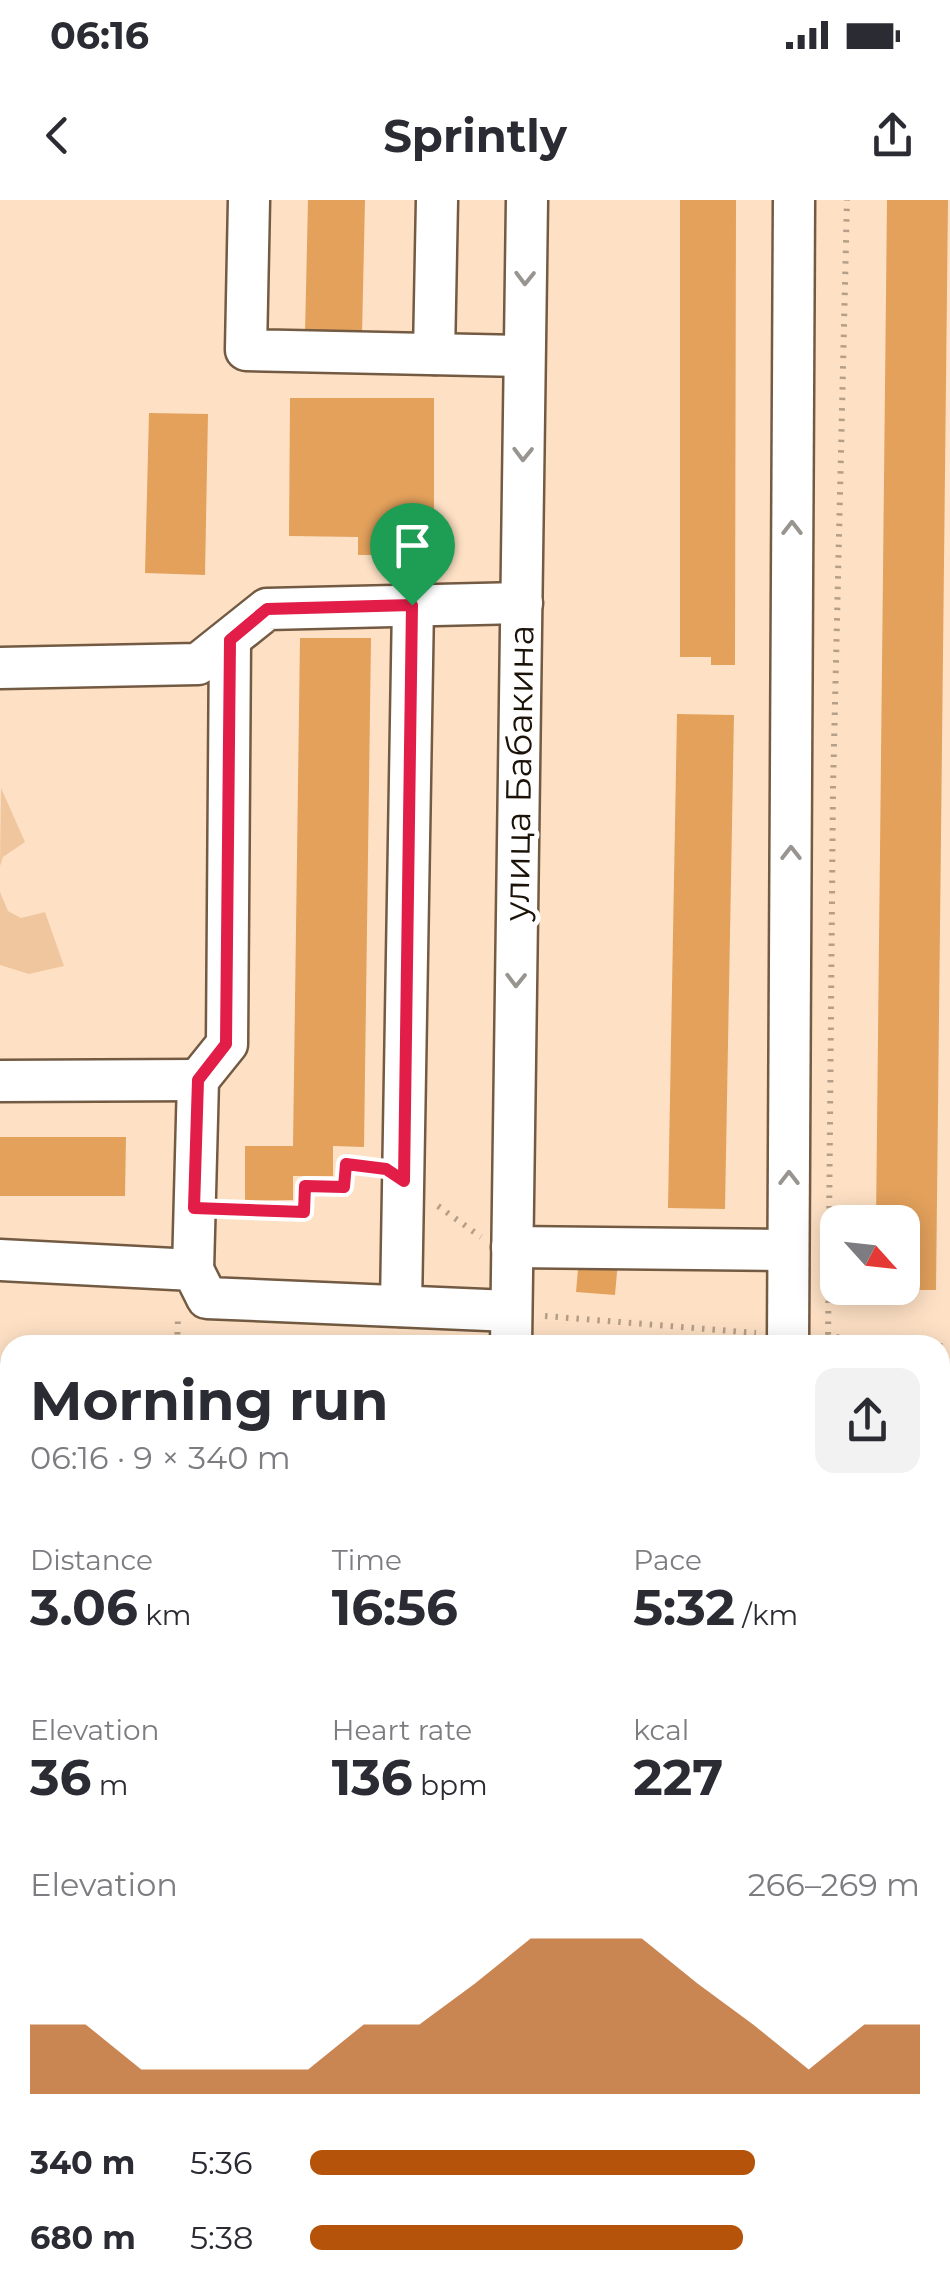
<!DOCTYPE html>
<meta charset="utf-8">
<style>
body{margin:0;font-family:Montserrat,sans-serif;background:#f2f2f3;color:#2b2b33;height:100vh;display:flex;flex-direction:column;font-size:38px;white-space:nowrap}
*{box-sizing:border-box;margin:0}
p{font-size:32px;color:#7c7c81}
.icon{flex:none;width:55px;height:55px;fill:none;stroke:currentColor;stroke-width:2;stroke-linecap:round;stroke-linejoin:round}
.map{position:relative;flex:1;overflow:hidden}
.side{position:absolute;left:0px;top:1135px;width:950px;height:960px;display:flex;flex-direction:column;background:#fff;border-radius:30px 30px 0 0;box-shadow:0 5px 25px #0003}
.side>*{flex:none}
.needle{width:65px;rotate:117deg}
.fabs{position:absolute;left:820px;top:1005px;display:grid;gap:20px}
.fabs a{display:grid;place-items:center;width:100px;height:100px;border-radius:20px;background:#fff;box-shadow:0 5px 25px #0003;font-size:50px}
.pin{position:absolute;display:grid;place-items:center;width:85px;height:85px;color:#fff;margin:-102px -42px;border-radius:50% 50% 50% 0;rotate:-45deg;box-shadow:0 0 10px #0007}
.pin .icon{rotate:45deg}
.round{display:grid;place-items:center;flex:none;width:105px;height:105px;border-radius:20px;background:#f2f2f3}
.summary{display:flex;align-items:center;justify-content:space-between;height:170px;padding:0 30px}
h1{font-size:55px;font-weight:700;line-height:75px}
.figures{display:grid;grid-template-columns:repeat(3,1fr);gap:15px;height:170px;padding:10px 30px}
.figures div{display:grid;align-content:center}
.figures b{font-size:50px;font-weight:700}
.figures small{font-size:28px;font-weight:400}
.figures p{font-size:28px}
.chart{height:280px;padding:20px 30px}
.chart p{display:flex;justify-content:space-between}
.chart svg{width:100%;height:180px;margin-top:10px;fill:#b45309;opacity:.7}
ul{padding:0 30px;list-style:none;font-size:32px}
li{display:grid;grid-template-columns:160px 120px 1fr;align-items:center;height:75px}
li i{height:25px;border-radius:12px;background:#b45309}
.status{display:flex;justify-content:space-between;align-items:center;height:70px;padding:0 50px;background:#fff;direction:ltr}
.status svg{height:28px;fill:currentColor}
header{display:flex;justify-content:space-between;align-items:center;height:130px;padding:0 30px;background:#fff;font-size:45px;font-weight:700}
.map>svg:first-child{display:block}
</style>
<div class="status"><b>06:16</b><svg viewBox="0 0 49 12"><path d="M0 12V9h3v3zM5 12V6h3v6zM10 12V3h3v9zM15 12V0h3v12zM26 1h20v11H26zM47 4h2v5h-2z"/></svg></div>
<header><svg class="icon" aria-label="back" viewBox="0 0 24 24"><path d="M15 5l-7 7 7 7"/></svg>Sprintly<svg class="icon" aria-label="share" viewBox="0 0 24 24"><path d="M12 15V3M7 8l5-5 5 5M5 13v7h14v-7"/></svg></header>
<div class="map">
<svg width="950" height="2095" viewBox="0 0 950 2095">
<rect width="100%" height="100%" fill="#fee1c5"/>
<g fill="#f0c69e">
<path d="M 1,588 L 25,642 L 3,657 L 0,666 Z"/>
<path d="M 0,692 L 8,711 L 21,718 L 45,712 L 64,766 L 29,774 L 0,765 Z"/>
<rect x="0" y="1159" width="10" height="170"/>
<path d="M 0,1368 L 10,1368 L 10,1421 L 0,1420 Z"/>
<path d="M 539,2085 L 760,2085 L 759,2095 L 539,2095 Z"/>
</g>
<g fill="#e3a15c">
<path d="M 308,0 L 365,0 L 362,135 L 305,134 Z"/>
<path d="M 680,0 L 736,0 L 735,465 L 711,465 L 711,457 L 680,457 Z"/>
<path d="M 887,0 L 948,0 L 936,1090 L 902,1090 L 902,1022 L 876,1022 Z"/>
<path d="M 290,198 L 434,198 L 434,355 L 358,355 L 358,337 L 289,336 Z"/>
<path d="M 149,213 L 208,214 L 205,375 L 145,373 Z"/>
<path d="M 300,438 L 371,438 L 364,947 L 333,946 L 333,976 L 293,976 L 293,1000 L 245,1001 L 245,946 L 293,946 Z"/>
<path d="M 677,514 L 734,515 L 725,1009 L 668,1008 Z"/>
<path d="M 0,937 L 126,937 L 125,996 L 0,996 Z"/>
<path d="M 579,1058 L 618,1061 L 615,1095 L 576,1092 Z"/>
<path d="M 940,1654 L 950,1655 L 950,1885 L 945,1885 L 944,1897 L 940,1897 Z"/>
<path d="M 940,2014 L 950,2015 L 950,2091 L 904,2088 L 940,2085 Z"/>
<path d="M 94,2085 L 149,2085 L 148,2095 L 93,2095 Z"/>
</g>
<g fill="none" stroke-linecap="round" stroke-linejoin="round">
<defs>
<g id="minor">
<path d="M 249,0 L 246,150 L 524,156"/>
<path d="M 434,154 L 437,0"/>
<path d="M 0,468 L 198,464 L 267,409 L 522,403"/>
<path d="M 0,881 L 198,880"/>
<path d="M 512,1047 L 788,1050"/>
<path d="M 0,1060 L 193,1070 L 207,1098 L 511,1111"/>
<path d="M 193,1070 L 198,880 L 227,844 L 230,440"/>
<path d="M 401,1106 L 413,405"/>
<path d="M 511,1145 L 527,0"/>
<path d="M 788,1145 L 794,0"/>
<path d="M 940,1308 L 950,1295"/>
<path d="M 940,1427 L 950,1428"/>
<path d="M 940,1608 L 950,1609"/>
<path d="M 940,1946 L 950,1946"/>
<path d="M 884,2085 L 892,2095"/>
<path d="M 8,2095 L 10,2070"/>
<path d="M 366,2095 L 373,2085"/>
<path d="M 497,2095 L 497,2085"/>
<path d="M 783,2095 L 783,2085"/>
</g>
</defs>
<use href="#minor" stroke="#735a42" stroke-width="45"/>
<g stroke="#b59f88" stroke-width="6" stroke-dasharray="2.5 8" stroke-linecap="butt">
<path d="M 438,1006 L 481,1037"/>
<path d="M 225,1009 L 304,1012 L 305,986 L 344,987 L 346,964 L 373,967"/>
<path d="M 545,1116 L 756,1133"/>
<path d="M 826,1136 L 920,1145"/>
<path d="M 177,1145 L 178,1116"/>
<path d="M 828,1145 L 833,588 L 847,0"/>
<path d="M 940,1146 L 950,1146"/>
<path d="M 0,1444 L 10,1444"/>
</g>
<use href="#minor" stroke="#fff" stroke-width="40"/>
</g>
<defs><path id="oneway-chevron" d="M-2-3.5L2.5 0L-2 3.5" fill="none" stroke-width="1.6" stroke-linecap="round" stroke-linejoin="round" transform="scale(2.5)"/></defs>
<g stroke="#989490">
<use href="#oneway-chevron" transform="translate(525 78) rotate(91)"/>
<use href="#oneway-chevron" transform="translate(523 254) rotate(91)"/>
<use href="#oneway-chevron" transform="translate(792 328) rotate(-90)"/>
<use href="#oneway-chevron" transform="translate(791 653) rotate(-90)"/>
<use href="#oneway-chevron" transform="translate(516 780) rotate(91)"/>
<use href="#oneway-chevron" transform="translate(789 978) rotate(-90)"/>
</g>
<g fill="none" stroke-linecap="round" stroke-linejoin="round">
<defs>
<path id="route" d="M 412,405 L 404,981 L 386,969 L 346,964 L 344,987 L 305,986 L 304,1012 L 194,1008 L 198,880 L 226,844 L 230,440 L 267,409 Z"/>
</defs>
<use href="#route" stroke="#fff" stroke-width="20"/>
<use href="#route" stroke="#e11d48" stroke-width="12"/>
</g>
<g text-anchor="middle" stroke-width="10" stroke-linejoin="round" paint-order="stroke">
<g font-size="35" fill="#1b1208" stroke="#fff">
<text transform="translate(519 573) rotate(-89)" y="12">улица Бабакина</text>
</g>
</g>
</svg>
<div class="fabs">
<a><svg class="needle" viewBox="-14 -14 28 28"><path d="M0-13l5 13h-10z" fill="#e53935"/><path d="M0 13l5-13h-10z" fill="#7c7c81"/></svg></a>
</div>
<div class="pin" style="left:412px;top:405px;background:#1e9e55"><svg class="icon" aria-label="arrive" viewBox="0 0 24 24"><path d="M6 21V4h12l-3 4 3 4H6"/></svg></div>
<section class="side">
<div class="summary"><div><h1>Morning run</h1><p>06:16 · 9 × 340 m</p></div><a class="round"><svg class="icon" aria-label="share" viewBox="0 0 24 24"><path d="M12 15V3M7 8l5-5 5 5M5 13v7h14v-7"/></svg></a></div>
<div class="figures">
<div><p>Distance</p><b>3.06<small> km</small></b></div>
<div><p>Time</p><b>16:56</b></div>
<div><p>Pace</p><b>5:32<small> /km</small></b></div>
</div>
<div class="figures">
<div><p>Elevation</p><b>36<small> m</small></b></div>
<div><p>Heart rate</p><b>136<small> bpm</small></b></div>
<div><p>kcal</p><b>227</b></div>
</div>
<div class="chart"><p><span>Elevation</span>266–269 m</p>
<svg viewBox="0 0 160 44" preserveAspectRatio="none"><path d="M0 44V27L10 27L20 38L30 38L40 38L50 38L60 27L70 27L80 17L90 6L100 6L110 6L120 17L130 27L140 38L150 27L160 27V44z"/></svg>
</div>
<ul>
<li><b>340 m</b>5:36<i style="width:73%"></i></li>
<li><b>680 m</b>5:38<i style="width:71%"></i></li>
</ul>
</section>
</div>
